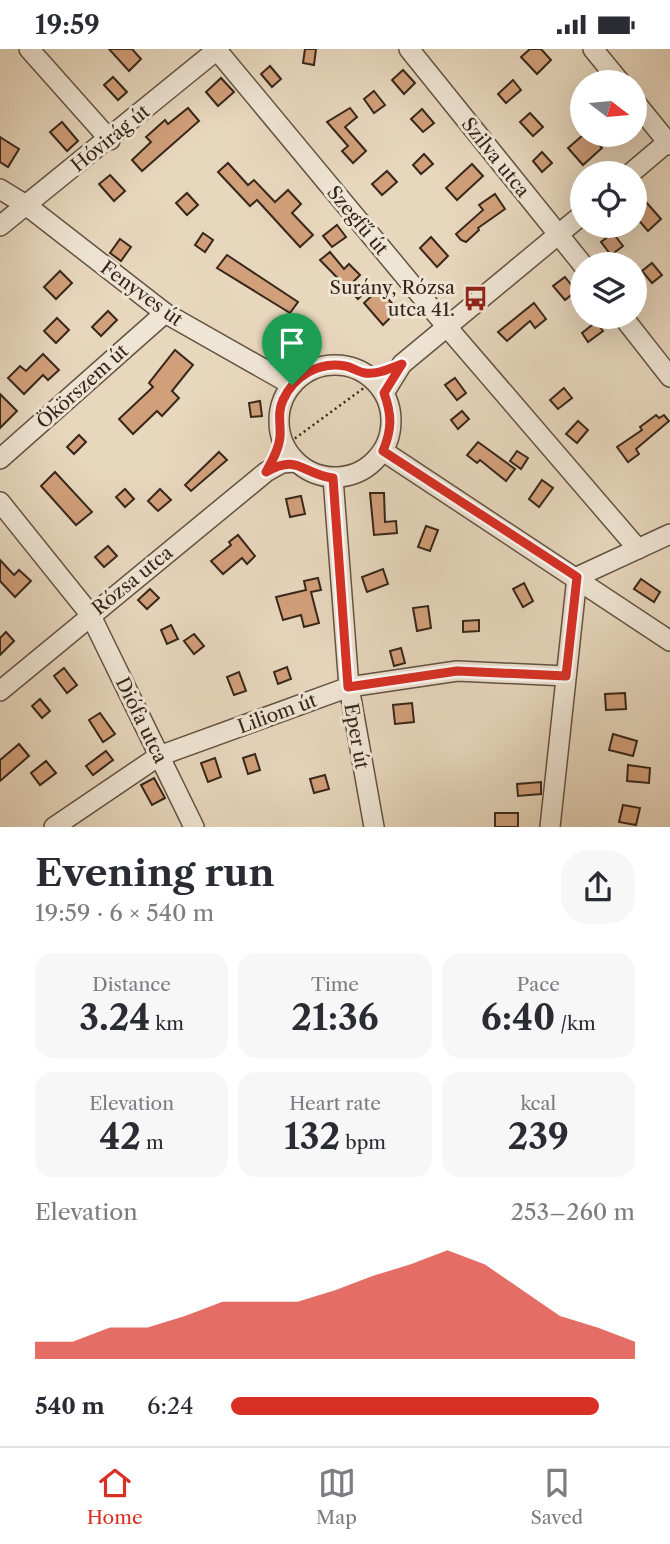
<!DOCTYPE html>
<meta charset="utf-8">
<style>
body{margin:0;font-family:"Libre Caslon Text",serif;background:#f7f7f7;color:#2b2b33;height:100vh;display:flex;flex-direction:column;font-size:26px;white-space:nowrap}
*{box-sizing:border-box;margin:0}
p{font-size:23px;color:#7c7c81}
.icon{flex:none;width:38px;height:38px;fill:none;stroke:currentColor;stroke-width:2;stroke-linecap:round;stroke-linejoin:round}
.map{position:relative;height:778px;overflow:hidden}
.side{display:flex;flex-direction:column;background:#fff;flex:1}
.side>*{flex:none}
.needle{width:46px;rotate:106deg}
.tools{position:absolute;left:570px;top:21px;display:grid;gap:14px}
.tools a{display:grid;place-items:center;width:77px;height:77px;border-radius:50%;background:#fff;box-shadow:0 7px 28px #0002;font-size:35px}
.pin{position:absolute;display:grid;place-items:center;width:60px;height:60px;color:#fff;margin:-72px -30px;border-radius:50% 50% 50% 0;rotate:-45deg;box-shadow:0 0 7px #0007}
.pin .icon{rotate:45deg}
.round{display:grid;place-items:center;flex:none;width:74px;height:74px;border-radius:28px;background:#f7f7f7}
.overview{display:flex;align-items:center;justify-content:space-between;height:119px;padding:0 35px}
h1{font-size:38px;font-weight:700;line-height:52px}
.metrics{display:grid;grid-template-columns:repeat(3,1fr);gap:10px;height:119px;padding:7px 35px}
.metrics div{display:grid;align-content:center;border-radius:18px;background:#f7f7f7;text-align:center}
.metrics b{font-size:35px;font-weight:700}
.metrics small{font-size:19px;font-weight:400}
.metrics p{font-size:19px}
.chart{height:196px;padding:14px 35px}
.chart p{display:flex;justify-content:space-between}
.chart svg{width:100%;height:126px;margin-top:7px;fill:#d93025;opacity:.7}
ul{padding:0 35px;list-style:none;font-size:23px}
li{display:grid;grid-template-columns:112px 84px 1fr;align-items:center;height:52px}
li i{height:18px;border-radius:9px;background:#d93025}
.status{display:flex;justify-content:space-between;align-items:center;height:49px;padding:0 35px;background:#fff;direction:ltr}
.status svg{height:19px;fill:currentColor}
.tabs{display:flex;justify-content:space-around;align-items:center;height:98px;border-top:2px solid #e1e1e2;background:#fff;font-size:19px;color:#7c7c81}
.tabs a{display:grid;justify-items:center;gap:4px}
.tabs .selected{color:#d93025}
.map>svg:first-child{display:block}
</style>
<div class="status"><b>19:59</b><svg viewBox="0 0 49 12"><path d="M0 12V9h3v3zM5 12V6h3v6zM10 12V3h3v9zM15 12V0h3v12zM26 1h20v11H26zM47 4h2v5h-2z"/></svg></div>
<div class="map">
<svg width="670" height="778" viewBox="0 0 670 778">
<rect width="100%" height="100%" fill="#e7d7bd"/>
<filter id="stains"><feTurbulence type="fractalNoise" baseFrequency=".00286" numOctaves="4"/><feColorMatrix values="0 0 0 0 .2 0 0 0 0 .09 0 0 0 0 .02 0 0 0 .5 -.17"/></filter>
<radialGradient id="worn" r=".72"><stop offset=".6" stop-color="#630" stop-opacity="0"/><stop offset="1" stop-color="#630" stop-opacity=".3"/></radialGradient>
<g fill="#d19f7a" stroke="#37271a" stroke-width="2">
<path d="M 109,0 L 132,0 L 141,10 L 129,22 Z"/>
<path d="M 305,0 L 316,0 L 314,16 L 303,14 Z"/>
<path d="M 530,0 L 541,0 L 551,11 L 537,25 L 521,8 Z"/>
<path d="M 270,17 L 281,30 L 272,38 L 261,25 Z"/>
<path d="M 403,21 L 415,34 L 404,45 L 392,31 Z"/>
<path d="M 113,28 L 127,43 L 118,51 L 104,36 Z"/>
<path d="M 221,29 L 234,43 L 218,57 L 206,43 Z"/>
<path d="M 513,31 L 521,41 L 506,54 L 498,45 Z"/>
<path d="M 374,42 L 385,56 L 374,64 L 364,50 Z"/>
<path d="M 188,59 L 199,72 L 142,122 L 132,111 L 151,93 L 146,88 L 165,71 L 168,75 Z"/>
<path d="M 350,59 L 357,68 L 345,78 L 366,102 L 353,114 L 342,102 L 348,97 L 327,73 Z"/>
<path d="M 422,60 L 434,74 L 423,83 L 411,70 Z"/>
<path d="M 530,64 L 543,78 L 533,87 L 520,73 Z"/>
<path d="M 62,73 L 78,92 L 67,102 L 50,83 Z"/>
<path d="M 583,86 L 591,86 L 602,99 L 583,116 L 568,99 Z"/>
<path d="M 0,88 L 19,100 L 8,118 L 0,113 Z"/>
<path d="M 542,103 L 552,114 L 542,123 L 533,112 Z"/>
<path d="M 424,105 L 433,115 L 421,125 L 413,116 Z"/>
<path d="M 228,114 L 248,136 L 254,131 L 275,153 L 288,141 L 301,155 L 292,164 L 313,186 L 300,198 L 257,151 L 250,157 L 218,123 Z"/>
<path d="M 472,115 L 483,127 L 457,151 L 446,139 Z"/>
<path d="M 387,122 L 397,133 L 382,146 L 372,135 Z"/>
<path d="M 110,126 L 125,142 L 114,152 L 99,135 Z"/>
<path d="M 187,144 L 198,156 L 187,166 L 176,154 Z"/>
<path d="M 495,145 L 505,160 L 478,179 L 479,181 L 466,193 L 461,191 L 456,185 L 483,161 L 479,156 Z"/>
<path d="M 646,153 L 661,170 L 648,182 L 635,167 L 635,163 Z"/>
<path d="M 337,176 L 346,188 L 332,198 L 323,187 Z"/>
<path d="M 203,184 L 213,191 L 205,203 L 195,196 Z"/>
<path d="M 613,184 L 623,197 L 611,206 L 601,193 Z"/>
<path d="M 431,188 L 448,207 L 437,218 L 420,199 Z"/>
<path d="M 120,190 L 131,198 L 121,212 L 110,204 Z"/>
<path d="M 330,203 L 344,220 L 349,215 L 360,226 L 354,232 L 364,244 L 358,250 L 320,211 Z"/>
<path d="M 227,206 L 298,253 L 290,264 L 217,219 Z"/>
<path d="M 652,214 L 662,226 L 652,234 L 642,222 Z"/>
<path d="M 60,222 L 72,234 L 56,250 L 44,238 Z"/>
<path d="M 565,228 L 576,242 L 565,251 L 553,237 Z"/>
<path d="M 379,240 L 398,261 L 383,276 L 364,254 Z"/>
<path d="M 534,254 L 546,270 L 535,279 L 530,272 L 507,292 L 498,283 Z"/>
<path d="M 108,262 L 117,271 L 101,287 L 92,278 Z"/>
<path d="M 57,269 L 69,281 L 56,294 L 44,282 Z"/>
<path d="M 596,273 L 603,282 L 588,293 L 582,284 Z"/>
<path d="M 175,301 L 193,316 L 172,342 L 179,349 L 162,367 L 157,362 L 133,385 L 119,370 L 153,338 L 149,334 Z"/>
<path d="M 43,305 L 59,321 L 48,331 L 43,326 L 24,345 L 8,329 L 20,317 L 26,322 Z"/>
<path d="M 455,329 L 466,344 L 457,351 L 445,336 Z"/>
<path d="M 564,339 L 572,349 L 558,360 L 550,351 Z"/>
<path d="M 0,345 L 17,362 L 0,379 Z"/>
<path d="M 260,352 L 262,367 L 251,368 L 249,354 Z"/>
<path d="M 462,362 L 469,370 L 458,380 L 451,371 Z"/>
<path d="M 656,366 L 659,369 L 664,366 L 669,372 L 636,400 L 639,405 L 628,413 L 617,398 L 642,381 L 640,378 Z"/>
<path d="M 578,372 L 588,381 L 577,394 L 566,385 Z"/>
<path d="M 79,386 L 86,393 L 74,405 L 67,398 Z"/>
<path d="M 478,393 L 515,420 L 506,432 L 480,411 L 477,414 L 467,406 Z"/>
<path d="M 517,402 L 528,409 L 521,420 L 510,412 Z"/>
<path d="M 219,403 L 227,411 L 191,442 L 185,436 Z"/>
<path d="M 55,423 L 92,463 L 76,476 L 41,437 Z"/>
<path d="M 542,431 L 553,439 L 539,458 L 529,450 Z"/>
<path d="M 125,440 L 134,450 L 125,458 L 116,448 Z"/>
<path d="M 160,440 L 171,451 L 158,462 L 148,452 Z"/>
<path d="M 370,444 L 384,444 L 385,473 L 396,472 L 397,484 L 374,486 Z"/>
<path d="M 301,447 L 305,465 L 290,468 L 286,450 Z"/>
<path d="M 426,477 L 438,481 L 430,502 L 418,498 Z"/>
<path d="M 238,486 L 255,507 L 247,515 L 242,509 L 223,525 L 211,512 L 231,496 L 229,493 Z"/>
<path d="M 108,497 L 117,507 L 104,518 L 95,508 Z"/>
<path d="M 0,511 L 14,526 L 19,521 L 31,532 L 15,548 L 0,532 Z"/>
<path d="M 383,520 L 388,535 L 367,543 L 362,528 Z"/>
<path d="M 318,529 L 321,541 L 311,543 L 319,574 L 304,578 L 301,566 L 283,571 L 276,548 L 306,541 L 304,532 Z"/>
<path d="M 641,530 L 660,543 L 654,553 L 634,540 Z"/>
<path d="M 524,534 L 533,552 L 523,558 L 513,540 Z"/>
<path d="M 150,540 L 159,549 L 147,560 L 138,551 Z"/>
<path d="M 428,557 L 431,579 L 417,582 L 413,559 Z"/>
<path d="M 479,571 L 479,582 L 463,583 L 463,572 Z"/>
<path d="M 171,576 L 178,590 L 167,595 L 161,581 Z"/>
<path d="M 6,583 L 14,592 L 0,606 L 0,589 Z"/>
<path d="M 194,585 L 204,597 L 194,605 L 184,592 Z"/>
<path d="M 401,599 L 405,614 L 394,617 L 390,602 Z"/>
<path d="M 287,618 L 291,630 L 278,635 L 274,623 Z"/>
<path d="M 64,619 L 77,636 L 67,644 L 54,627 Z"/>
<path d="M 239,623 L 246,642 L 234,646 L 227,628 Z"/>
<path d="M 625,644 L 626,660 L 606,661 L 605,645 Z"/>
<path d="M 40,650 L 50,662 L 42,669 L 32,657 Z"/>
<path d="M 412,654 L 414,673 L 395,675 L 393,656 Z"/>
<path d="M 100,664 L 115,685 L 103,693 L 89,671 Z"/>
<path d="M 613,685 L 637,692 L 633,707 L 609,701 Z"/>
<path d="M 19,695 L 29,707 L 0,732 L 0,711 Z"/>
<path d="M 106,702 L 113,711 L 93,726 L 86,717 Z"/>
<path d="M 255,705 L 260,721 L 248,725 L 243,709 Z"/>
<path d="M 215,709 L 221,728 L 208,733 L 201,714 Z"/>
<path d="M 46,712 L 56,724 L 40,736 L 31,724 Z"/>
<path d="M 628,716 L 650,719 L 649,734 L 627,732 Z"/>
<path d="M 325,726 L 329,740 L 314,744 L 310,730 Z"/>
<path d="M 154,729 L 165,749 L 152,756 L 141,736 Z"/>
<path d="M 541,733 L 541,745 L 518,747 L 517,735 Z"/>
<path d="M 623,756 L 640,759 L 636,776 L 619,773 Z"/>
<rect x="495" y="764" width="23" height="14"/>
</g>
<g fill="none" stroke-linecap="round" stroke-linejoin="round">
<defs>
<g id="minor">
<path d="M 29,0 L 110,91"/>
<path d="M 216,0 L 447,278 L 638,500"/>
<path d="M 409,0 L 583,216"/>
<path d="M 593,0 L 620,33"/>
<path d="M 635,53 L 670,96"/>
<path d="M 631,124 L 670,91"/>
<path d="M 0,140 L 26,156 L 165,264 L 292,336"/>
<path d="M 0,177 L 218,0"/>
<path d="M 623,268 L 670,328"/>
<circle cx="335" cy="372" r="56"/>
<path d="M 384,344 L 402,315 L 583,165"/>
<path d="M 383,402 L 670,592"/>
<path d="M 0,410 L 165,264"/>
<path d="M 333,429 L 349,638 L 374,778"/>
<path d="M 0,453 L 90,565 L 194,778"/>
<path d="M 0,642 L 266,423 L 282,414 L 295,413"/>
<path d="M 54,778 L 159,707 L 349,638 L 457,622 L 566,627"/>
<path d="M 550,778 L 577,528 L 670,485"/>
</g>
</defs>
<use href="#minor" stroke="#635343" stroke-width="22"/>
<path stroke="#37271a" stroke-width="2.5" stroke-dasharray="2 3.5" stroke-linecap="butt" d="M 286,396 L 368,336"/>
<use href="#minor" stroke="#efe5d4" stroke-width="19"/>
</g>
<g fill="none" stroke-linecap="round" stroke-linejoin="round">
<defs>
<path id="route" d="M 402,315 L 384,344 C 392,366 392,380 383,402 L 577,528 L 566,627 L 457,622 L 348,638 L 333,429 C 301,425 299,404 266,423 C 272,412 279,400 280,388 C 281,375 277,364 283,351 C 294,327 319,312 345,317 C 352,318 358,323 365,324 C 377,326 391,319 402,315 Z"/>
</defs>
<use href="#route" stroke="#fff" stroke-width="14"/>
<use href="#route" stroke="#d93025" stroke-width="9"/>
</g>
<defs>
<symbol id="bus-bare" viewBox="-9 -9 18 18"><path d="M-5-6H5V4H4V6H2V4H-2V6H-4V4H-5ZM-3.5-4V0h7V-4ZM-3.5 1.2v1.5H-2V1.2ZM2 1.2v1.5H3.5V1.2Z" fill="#8f2418" stroke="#efe5d4" stroke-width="2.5" paint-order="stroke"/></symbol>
</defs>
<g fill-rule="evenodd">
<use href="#bus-bare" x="458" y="232" width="35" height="35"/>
</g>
<g text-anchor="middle" stroke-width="6" stroke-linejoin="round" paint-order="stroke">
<g font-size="19" fill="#37271a" stroke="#efe5d4">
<text transform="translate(110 89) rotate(-39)" y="7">Hóvirág út</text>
<text transform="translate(496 108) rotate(51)" y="7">Szilva utca</text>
<text transform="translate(358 171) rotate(50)" y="7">Szegfű út</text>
<text transform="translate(142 244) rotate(36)" y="7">Fenyves út</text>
<text transform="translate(82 337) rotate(-42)" y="7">Ökörszem út</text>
<text transform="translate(132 531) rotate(-39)" y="7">Rózsa utca</text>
<text transform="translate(277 664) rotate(-20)" y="7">Liliom út</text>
<text transform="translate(142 671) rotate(64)" y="7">Diófa utca</text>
<text transform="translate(357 687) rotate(80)" y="7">Eper út</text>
</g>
<g font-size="19" fill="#37271a" stroke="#efe5d4" text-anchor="end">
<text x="455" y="245">Surány, Rózsa<tspan x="455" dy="22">utca 41.</tspan></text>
</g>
</g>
<rect width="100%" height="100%" filter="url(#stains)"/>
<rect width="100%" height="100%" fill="url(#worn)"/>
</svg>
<div class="tools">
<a><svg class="needle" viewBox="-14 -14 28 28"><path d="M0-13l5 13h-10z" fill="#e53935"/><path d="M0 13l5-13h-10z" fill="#7c7c81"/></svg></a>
<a><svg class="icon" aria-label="locate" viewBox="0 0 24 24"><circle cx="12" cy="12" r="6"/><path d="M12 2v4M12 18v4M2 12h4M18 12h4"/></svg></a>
<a><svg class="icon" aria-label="layers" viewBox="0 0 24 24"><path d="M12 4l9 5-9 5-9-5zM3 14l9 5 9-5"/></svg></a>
</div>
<div class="pin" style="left:292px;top:336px;background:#1e9e55"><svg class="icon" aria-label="arrive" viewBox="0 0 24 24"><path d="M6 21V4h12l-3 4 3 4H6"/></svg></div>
</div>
<section class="side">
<div class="overview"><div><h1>Evening run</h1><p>19:59 · 6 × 540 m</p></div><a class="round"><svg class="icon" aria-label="share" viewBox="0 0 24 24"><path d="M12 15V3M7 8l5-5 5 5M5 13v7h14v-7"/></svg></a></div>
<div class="metrics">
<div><p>Distance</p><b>3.24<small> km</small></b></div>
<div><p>Time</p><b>21:36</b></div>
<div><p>Pace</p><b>6:40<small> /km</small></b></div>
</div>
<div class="metrics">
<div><p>Elevation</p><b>42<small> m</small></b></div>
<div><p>Heart rate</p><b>132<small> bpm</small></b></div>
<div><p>kcal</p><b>239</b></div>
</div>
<div class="chart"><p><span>Elevation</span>253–260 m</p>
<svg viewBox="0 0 160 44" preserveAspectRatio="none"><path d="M0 44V38L10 38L20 33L30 33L40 29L50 24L60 24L70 24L80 20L90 15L100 11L110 6L120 11L130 20L140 29L150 33L160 38V44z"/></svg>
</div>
<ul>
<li><b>540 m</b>6:24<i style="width:91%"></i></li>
</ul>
</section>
<nav class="tabs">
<a class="selected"><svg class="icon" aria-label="home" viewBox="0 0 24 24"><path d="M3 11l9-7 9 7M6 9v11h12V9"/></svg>Home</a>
<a><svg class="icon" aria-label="map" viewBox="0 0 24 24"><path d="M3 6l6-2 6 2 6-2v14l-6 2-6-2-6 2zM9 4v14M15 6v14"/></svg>Map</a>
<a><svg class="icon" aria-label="saved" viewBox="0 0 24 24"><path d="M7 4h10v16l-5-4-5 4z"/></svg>Saved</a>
</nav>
